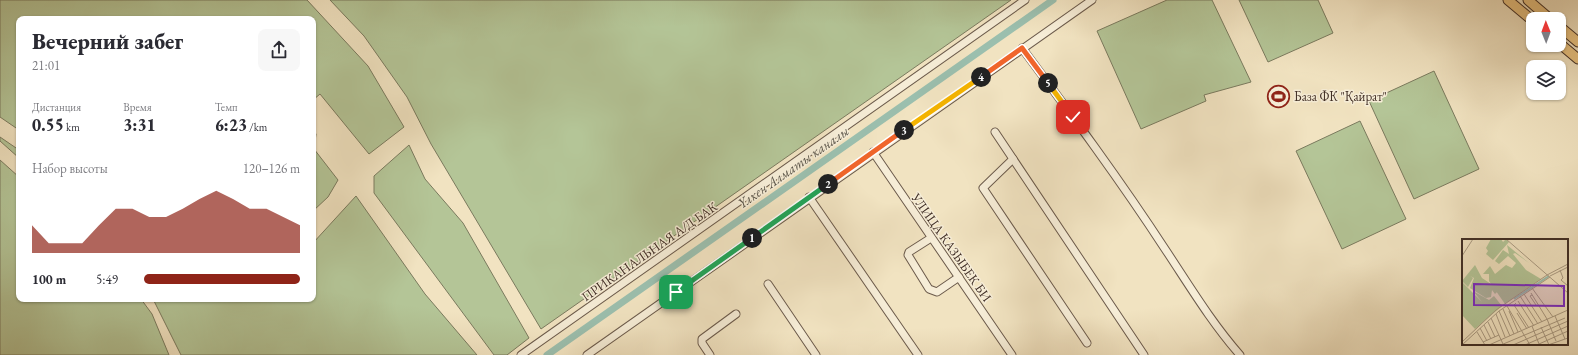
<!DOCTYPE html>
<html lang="ru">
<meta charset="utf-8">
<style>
body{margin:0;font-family:"EB Garamond",serif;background:#f7f7f7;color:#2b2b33;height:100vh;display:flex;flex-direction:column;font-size:15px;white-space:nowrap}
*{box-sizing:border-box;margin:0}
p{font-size:13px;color:#7c7c81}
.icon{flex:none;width:22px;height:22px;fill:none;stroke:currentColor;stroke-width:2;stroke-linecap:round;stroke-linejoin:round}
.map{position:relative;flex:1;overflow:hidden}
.sheet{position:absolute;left:16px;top:16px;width:300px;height:286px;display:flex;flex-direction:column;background:#fff;border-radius:8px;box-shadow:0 1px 3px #0004}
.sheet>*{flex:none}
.needle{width:26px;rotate:359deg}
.tools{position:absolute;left:1526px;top:12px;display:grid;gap:8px}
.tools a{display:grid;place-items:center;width:40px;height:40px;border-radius:8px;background:#fff;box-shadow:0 1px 3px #0004;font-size:20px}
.pin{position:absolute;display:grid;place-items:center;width:34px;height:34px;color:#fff;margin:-17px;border-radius:8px;box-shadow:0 2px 6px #0006}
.km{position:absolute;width:20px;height:20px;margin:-10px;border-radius:50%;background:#222;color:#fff;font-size:11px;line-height:20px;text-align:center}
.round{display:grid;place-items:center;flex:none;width:42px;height:42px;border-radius:8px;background:#f7f7f7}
.overview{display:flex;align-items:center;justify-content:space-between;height:68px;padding:0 16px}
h1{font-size:22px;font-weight:800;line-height:30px}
.stats{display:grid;grid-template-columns:repeat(3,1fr);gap:6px;height:68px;padding:4px 16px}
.stats div{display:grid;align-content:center}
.stats b{font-size:17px;font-weight:800}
.stats small{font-size:11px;font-weight:400}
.stats p{font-size:11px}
.chart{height:112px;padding:8px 16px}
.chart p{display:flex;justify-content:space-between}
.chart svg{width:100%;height:72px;margin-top:4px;fill:#8f2418;opacity:.7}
ul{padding:0 16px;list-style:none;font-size:13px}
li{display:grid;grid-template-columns:64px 48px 1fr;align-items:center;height:30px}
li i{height:10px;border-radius:5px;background:#8f2418}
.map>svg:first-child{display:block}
</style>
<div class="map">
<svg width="1578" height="355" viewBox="0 0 1578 355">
<rect width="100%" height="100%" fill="#f1e3c1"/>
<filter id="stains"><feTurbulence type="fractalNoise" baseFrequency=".005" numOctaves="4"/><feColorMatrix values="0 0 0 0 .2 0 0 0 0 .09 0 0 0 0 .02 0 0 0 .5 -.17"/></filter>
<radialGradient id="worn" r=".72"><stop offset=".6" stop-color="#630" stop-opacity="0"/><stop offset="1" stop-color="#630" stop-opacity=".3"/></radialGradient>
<g fill="#b4c597" stroke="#7a7a5e">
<path d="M 0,0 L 307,0 L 368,66 L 404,127 L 369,154 L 320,94 L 313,100 L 313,19 L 19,19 L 19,130 L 0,117 Z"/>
<path d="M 330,0 L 1011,0 L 541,329 L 431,144 L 407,97 L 364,36 Z"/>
<path d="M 1167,0 L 1212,0 L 1251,82 L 1204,95 L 1206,101 L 1141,129 L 1097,31 Z"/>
<path d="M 1239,0 L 1318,0 L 1333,33 L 1268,62 Z"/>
<path d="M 1434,71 L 1479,169 L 1414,199 L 1369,101 Z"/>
<path d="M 1360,121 L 1406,219 L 1342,249 L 1296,151 Z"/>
<path d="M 313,130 L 316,134 L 314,149 L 338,180 L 328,197 L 313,211 Z"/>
<path d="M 0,137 L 19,150 L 19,158 L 0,141 Z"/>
<path d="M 409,145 L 425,179 L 463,223 L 529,338 L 507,355 L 494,355 L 374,193 L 374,176 Z"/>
<path d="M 0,160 L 19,177 L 19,299 L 141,299 L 152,314 L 169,355 L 0,355 Z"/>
<path d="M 356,196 L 425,294 L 477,355 L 181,355 L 153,299 L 313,299 L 313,243 Z"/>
</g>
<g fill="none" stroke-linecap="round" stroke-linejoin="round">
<path stroke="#9bbfae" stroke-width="7" d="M 547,355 L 1053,0"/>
<defs>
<g id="minor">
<path d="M 1022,48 C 1071,114 1120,180 1165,249 C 1189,285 1211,322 1240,355"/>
<path d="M 995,132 L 1144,355"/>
<path d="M 873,152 L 1012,355"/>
<path d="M 1013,159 L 983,188 L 1087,343"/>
<path d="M 809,197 L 918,355"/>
<path d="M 931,238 L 909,252 L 908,255 L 929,289 L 937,292 L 959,277"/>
<path d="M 768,284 L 816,355"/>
<path d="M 521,355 L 1025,0"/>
<path d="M 587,355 L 1092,0"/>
<path d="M 710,355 L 702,343 L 702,339 L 736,314"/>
</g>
<g id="major">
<path d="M 1508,0 L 1533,21"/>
<path d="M 1528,0 L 1550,19"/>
<path d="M 1559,26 L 1578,42"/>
<path d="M 1559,43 L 1578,59"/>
</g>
</defs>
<use href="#minor" stroke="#6c5b4c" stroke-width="9"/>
<use href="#major" stroke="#402e25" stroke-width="11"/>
<use href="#minor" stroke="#f6edd7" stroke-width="7"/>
<use href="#major" stroke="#e8c280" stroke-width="9"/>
</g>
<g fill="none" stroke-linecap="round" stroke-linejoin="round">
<defs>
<path id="split-1" d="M 676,292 L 752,238"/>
<path id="split-2" d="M 752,238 L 828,184"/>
<path id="split-3" d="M 828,184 L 904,130"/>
<path id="split-4" d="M 904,130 L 981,77"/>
<path id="split-5" d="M 981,77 L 1022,48 L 1048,83"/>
<path id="split-6" d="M 1048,83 L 1073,117"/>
</defs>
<use href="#split-1" stroke="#fff" stroke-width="8"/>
<use href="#split-2" stroke="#fff" stroke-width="8"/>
<use href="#split-3" stroke="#fff" stroke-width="8"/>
<use href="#split-4" stroke="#fff" stroke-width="8"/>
<use href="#split-5" stroke="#fff" stroke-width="8"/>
<use href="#split-6" stroke="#fff" stroke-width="8"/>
<use href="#split-1" stroke="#22a559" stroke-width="5"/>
<use href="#split-2" stroke="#22a559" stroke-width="5"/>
<use href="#split-3" stroke="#f0652b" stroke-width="5"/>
<use href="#split-4" stroke="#f5b400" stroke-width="5"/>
<use href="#split-5" stroke="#f0652b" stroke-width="5"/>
<use href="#split-6" stroke="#f5b400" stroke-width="5"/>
</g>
<defs>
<symbol id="stadium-ring" viewBox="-11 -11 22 22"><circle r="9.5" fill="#f6edd7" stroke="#8f2418" stroke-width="1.5"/><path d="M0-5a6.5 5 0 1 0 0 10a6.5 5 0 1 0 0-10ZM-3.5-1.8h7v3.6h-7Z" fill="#8f2418"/></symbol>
</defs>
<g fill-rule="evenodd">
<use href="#stadium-ring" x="1266" y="84" width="25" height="25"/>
</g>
<g text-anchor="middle" stroke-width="3" stroke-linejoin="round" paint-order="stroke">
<g font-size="13" fill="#402e25" stroke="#f6edd7" text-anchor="start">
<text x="1294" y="101">База ФК "Қайрат"</text>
</g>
<g font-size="13" fill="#402e25" stroke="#f6edd7">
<text transform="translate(952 247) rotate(55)" y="5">УЛИЦА КАЗЫБЕК БИ</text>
<text transform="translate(649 251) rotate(-35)" y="5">ПРИКАНАЛЬНАЯ А/Д БАК</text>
</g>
<g font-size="14" font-style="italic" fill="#575247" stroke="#f6edd7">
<text transform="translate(793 167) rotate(-35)" y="5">Үлкен Алматы каналы</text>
</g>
</g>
<g transform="translate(1462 239)">
<rect width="106" height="106" fill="#f1e3c1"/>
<path d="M 29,0 L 39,0 L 41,3 L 44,0 L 47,3 L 31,21 L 24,15 L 26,12 L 24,9 ZM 45,6 L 67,24 L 53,14 L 51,15 L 64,31 L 79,40 L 43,65 L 27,42 L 27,35 L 21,35 L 28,27 L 33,35 L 44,26 L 50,29 L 54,24 L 46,17 L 37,25 L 33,22 L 41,11 L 47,15 ZM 13,26 L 20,39 L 29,45 L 35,53 L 33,55 L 30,51 L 29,58 L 24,59 L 8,49 L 12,39 L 8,37 L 11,39 L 6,48 L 0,42 ZM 0,43 L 20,63 L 11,52 L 27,61 L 32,57 L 40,67 L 13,90 L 0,76 Z" fill="#b4c597"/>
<path fill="none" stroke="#9bbfae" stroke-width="2" d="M 52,60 L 87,37"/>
<path fill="none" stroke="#aa9b83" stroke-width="1" d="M 44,0 L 106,54M 0,17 L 11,0M 98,31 L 101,39 L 99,41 L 106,47M 85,36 L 106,25M 88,37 L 106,28M 70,49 L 91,78M 69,54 L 85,80 L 94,102M 62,55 L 80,83M 70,56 L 68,57 L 74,66M 58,57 L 76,85M 56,62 L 72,87M 54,64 L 52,66 L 67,89M 45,67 L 68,106M 41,70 L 52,95M 37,72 L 48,97M 47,72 L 56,93M 55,74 L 65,90M 34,75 L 43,98M 93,77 L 103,100M 29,79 L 41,105M 26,83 L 33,98M 22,86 L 29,100M 70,87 L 77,105M 79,88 L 87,106M 18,89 L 25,102M 15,93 L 23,106M 0,103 L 34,71 L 85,36M 21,103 L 37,96M 77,105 L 106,92M 0,106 L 37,72 L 88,38M 27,106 L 106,71M 39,106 L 103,79M 51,106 L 106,82M 63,106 L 106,87M 86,106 L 106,99"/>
<path fill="#7b2cbf" fill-opacity="0.15" stroke="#7b2cbf" stroke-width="2" d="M 12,45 L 102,47 L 102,67 L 12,66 Z"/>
<rect width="106" height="106" fill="none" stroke="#402e25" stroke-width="2"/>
</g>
<rect width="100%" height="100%" filter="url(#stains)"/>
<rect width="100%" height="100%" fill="url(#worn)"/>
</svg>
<div class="tools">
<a><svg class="needle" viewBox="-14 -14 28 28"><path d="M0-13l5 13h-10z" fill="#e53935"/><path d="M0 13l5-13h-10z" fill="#7c7c81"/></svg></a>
<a><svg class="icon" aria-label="layers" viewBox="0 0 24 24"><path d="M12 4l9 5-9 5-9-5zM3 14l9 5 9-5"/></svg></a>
</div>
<div class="pin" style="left:676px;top:292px;background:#1e9e55"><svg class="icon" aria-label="arrive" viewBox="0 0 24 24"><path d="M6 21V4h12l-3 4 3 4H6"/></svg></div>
<div class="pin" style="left:1073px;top:117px;background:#d93025"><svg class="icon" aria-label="check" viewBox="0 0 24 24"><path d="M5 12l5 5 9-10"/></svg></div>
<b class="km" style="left:752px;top:238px">1</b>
<b class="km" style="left:828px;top:184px">2</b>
<b class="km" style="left:904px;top:130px">3</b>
<b class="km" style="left:981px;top:77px">4</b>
<b class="km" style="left:1048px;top:83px">5</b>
<section class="sheet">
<div class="overview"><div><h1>Вечерний забег</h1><p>21:01</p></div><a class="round"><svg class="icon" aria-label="share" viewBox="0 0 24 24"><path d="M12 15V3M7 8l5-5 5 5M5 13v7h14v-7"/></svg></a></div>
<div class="stats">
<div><p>Дистанция</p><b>0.55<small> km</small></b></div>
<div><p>Время</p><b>3:31</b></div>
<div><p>Темп</p><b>6:23<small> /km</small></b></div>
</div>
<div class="chart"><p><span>Набор высоты</span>120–126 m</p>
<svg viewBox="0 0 160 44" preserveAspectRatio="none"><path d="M0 44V27L10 38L20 38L30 38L40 27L50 17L60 17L70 22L80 22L90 17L100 11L110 6L120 11L130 17L140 17L150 22L160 27V44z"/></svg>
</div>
<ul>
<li><b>100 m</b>5:49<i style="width:100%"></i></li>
</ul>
</section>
</div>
